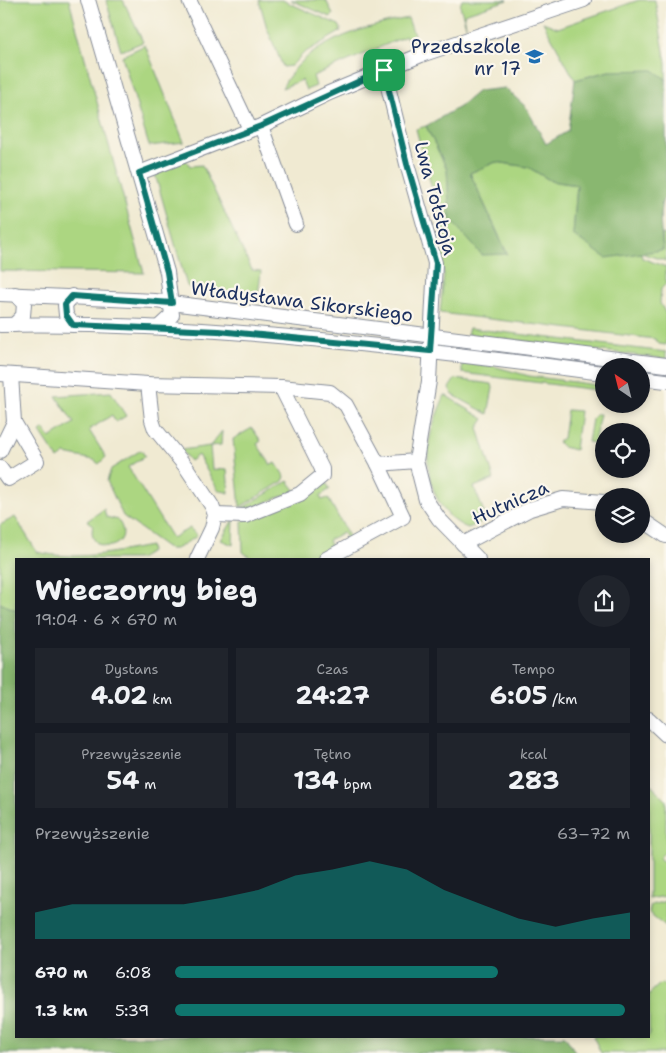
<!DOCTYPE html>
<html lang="pl">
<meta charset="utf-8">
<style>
body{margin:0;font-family:"Shantell Sans",sans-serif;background:#20242c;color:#f1f3f6;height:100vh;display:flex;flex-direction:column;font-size:19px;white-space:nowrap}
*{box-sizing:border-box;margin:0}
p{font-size:16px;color:#9ea1a6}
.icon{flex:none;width:28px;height:28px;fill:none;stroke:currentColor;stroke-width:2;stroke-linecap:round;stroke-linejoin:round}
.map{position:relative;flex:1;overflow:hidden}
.drawer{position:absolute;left:15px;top:558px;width:635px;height:480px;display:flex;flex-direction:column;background:#171b24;border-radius:0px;box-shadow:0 2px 8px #0003}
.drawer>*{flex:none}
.needle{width:32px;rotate:325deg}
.fabs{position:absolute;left:595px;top:358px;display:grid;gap:10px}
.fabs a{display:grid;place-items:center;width:55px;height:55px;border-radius:50%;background:#171b24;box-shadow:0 2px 8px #0003;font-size:25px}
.pin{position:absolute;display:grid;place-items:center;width:42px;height:42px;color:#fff;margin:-21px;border-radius:10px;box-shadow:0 2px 8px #0006}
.round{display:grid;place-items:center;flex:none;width:52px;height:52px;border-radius:26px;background:#20242c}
.overview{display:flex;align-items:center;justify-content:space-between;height:85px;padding:0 20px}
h1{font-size:28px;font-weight:700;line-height:38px}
.metrics{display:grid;grid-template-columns:repeat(3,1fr);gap:8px;height:85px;padding:5px 20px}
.metrics div{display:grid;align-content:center;border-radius:0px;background:#20242c;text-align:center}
.metrics b{font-size:25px;font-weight:700}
.metrics small{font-size:14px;font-weight:400}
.metrics p{font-size:14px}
.chart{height:140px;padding:10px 20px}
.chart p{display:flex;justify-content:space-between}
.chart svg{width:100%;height:90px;margin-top:5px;fill:#0f766e;opacity:.7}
ul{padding:0 20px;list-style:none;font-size:16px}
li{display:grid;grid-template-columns:80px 60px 1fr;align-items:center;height:38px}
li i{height:12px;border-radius:6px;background:#0f766e}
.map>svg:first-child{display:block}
</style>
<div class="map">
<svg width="666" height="1053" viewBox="0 0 666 1053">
<rect width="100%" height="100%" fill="#fbf7ec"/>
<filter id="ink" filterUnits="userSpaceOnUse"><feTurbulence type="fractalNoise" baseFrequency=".02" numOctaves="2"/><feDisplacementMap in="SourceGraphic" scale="10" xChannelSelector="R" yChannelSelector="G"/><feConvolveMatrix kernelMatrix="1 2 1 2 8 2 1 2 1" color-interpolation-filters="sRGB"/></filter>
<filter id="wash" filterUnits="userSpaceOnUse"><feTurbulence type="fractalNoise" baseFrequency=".0096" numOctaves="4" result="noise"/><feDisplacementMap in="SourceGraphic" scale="20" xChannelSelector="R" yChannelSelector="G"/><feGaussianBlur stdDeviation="1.12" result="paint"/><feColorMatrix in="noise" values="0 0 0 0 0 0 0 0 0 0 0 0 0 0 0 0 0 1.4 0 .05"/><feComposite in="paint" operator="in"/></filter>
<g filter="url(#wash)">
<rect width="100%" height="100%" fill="#f0ead2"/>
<g fill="#acd681" stroke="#648270">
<path d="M 0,0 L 69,0 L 144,273 L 0,271 Z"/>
<path d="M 106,0 L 123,0 L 143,42 L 121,51 Z"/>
<path d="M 259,0 L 282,0 L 339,25 L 341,29 L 340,32 L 304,53 L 291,66 L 283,67 L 267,28 Z"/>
<path d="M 291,0 L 326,0 L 333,15 L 330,17 Z"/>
<path d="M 462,0 L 508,0 L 464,14 L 466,26 L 460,6 Z"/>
<path d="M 639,0 L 655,0 L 666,63 L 666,80 L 609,71 L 575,80 L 543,22 L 558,28 Z"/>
<path d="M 408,18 L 417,44 L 410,47 L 406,36 L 313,76 L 316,86 L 306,90 L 302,80 L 282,88 C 305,42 361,28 408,18 Z"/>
<path d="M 145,45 L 184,142 L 149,146 L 122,56 Z"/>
<path d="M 426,126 L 447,169 L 450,219 L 482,254 L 507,253 L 470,173 L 496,162 L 528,167 L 551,181 L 577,185 L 573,235 L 663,250 L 662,234 L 666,235 L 666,261 L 641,253 L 642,258 L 666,267 L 666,284 L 661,289 L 660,303 L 666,314 L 666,345 L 659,344 L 655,339 L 440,313 L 444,274 L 439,255 L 449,252 L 416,129 Z"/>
<path d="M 186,160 L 190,166 L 202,165 L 252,270 L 261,271 L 258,296 L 191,289 L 187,286 L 155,174 Z"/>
<path d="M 469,328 L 666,352 L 666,359 L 467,334 Z"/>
<path d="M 462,362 L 493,366 L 529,376 L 604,386 L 604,391 L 462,373 Z"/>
<path d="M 455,379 L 492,384 L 493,388 L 488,414 L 453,395 L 449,388 Z"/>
<path d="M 111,392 L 126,416 L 116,422 L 112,415 L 89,430 L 106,457 L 99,464 L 94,460 L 65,454 L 58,459 L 40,432 L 44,429 L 50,438 L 74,423 L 56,396 Z"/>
<path d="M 445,395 L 484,419 L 478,428 L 494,479 L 474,487 L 487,520 L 468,528 C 440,518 427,483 428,455 C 428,435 437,413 445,395 Z"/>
<path d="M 567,410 L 580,411 L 575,450 L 563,447 L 558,442 L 563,438 Z"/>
<path d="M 597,414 L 600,414 L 594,443 L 588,442 L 592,419 Z"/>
<path d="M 252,428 L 261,441 L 257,444 L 271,465 L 276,463 L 285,477 L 283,481 L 240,507 L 233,439 Z"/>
<path d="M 222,431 L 221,445 L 210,446 L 212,469 L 227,470 L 229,493 L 218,490 L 198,455 L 190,461 L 181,450 L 210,446 Z"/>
<path d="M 141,450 L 145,456 L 128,467 L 172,538 L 190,528 L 197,536 L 176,549 L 169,549 L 123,516 L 107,481 L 111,469 Z"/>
<path d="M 288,481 L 296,491 L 243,511 L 239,510 Z"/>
<path d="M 325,481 L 330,489 L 320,496 L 322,500 L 328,498 L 351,540 L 347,541 L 343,533 L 328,540 L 332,548 L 314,559 L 252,559 L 243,552 L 242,521 L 315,491 Z"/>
<path d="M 104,509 L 106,517 L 118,520 C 139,550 85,558 93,525 L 87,521 Z"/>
<path d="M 15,517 L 37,552 C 75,561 112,553 150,546 L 151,552 L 139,559 L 16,559 L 16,610 L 0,603 L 0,525 Z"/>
<path d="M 234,518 L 233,545 L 221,540 Z"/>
<path d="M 649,783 L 666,800 L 666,851 L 659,858 L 666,864 L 666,896 L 649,899 Z"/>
<path d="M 666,901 L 666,926 L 649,913 L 651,905 Z"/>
<path d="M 661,983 L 666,987 L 666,1053 L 601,1053 L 593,1036 L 649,1036 L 649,994 Z"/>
</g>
<g fill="#89b76f" stroke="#527366">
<path d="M 653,70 L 666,79 L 666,195 C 656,205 662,236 663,250 L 606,258 L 573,235 L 577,185 L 551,181 L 528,167 L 496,162 L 470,173 L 507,254 L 482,255 L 450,219 L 447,169 L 426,126 L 459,107 L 478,91 L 505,88 L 526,107 L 546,144 L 568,131 L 575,80 L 609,71 Z"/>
<path d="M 0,603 L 16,610 L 16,1036 L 565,1036 L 576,1053 L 0,1053 Z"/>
</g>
</g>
<g filter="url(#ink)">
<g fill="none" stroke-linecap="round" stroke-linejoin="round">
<defs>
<g id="minor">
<path d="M 88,0 L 167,272 L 172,315 L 159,327"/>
<path d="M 189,0 L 250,129"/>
<path d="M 384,70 L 407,164 L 435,263 L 429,381 L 416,461 L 426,500 L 439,519 L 478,559"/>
<path d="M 261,126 L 296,224"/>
<path d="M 139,173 L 261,126 L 329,93 L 421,55 L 584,0"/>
<path d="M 0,294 L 155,301 L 666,365"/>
<path d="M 72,296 L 65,305 L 66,315 L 73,325"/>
<path d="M 0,325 C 202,321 403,348 604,373"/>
<path d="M 14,325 L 23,316 L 24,304 L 15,294"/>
<path d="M 0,374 L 148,384 L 281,387 L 330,392 L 346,405 L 378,464 L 416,461"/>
<path d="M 641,378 L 666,381"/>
<path d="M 148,384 L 152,420 L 155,429 L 186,467 L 212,506 L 215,515 L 212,528 L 197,559"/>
<path d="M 0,451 L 14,422 L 11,375"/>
<path d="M 0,468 L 8,479 L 37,461 L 14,422"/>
<path d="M 215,515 L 245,516 L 300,494 L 322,476 L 322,469 L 281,387"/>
<path d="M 641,519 L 666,536"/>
<path d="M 463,544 L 530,509 L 563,499 L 604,502"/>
<path d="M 326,559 L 403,517 L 378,464"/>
<path d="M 649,719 L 666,735"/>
</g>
</defs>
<use href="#minor" stroke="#868c98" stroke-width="16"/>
<use href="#minor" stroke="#fff" stroke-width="14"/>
</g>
</g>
<g fill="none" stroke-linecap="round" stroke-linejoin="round" filter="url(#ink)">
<defs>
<path id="route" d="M 384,70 L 407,164 L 436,263 L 430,351 L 218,331 L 73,325 L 66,315 L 65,304 L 72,296 L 172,303 L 167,272 L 139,173 L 261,126 Z"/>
</defs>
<use href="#route" stroke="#fff" stroke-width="10"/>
<use href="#route" stroke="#0f766e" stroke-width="6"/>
</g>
<defs>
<symbol id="school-bare" viewBox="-9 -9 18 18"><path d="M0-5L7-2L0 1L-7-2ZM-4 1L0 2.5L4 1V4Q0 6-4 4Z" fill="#1f6fb2" stroke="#fbf7ec" stroke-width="2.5" paint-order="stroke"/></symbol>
</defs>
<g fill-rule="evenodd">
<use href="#school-bare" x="522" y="44" width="25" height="25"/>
</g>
<g text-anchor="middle" stroke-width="4.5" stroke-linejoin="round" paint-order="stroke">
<g font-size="19" fill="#1b2f5e" stroke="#fbf7ec" text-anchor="end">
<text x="521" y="53">Przedszkole<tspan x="521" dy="22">nr 17</tspan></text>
</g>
<g font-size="19" fill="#1b2f5e" stroke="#fbf7ec">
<text transform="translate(436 198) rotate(75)" y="7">Lwa Tołstoja</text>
<text transform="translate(302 301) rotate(7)" y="7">Władysława Sikorskiego</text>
<text transform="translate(510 502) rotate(-24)" y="7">Hutnicza</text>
</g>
</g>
</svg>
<div class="fabs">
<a><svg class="needle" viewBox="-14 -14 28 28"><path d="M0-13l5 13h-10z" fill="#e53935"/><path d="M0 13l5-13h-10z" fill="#9ea1a6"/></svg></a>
<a><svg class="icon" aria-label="locate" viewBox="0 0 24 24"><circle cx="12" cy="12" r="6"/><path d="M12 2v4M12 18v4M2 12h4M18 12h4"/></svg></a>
<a><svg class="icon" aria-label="layers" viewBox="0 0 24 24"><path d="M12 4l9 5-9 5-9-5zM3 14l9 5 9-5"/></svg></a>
</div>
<div class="pin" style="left:384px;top:70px;background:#1e9e55"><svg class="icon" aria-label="arrive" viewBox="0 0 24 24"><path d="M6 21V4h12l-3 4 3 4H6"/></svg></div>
<section class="drawer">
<div class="overview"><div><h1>Wieczorny bieg</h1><p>19:04 · 6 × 670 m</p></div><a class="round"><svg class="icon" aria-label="share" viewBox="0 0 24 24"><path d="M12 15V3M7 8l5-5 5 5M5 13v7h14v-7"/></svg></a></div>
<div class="metrics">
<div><p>Dystans</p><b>4.02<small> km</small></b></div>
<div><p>Czas</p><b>24:27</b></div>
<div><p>Tempo</p><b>6:05<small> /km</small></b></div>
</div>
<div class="metrics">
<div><p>Przewyższenie</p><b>54<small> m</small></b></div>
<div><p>Tętno</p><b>134<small> bpm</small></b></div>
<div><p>kcal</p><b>283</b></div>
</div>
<div class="chart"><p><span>Przewyższenie</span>63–72 m</p>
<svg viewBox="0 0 160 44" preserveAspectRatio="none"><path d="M0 44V31L10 27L20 27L30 27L40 27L50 24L60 20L70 13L80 10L90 6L100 10L110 20L120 27L130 34L140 38L150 34L160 31V44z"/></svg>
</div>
<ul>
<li><b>670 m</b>6:08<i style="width:71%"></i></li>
<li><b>1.3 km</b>5:39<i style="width:99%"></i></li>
</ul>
</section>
</div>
